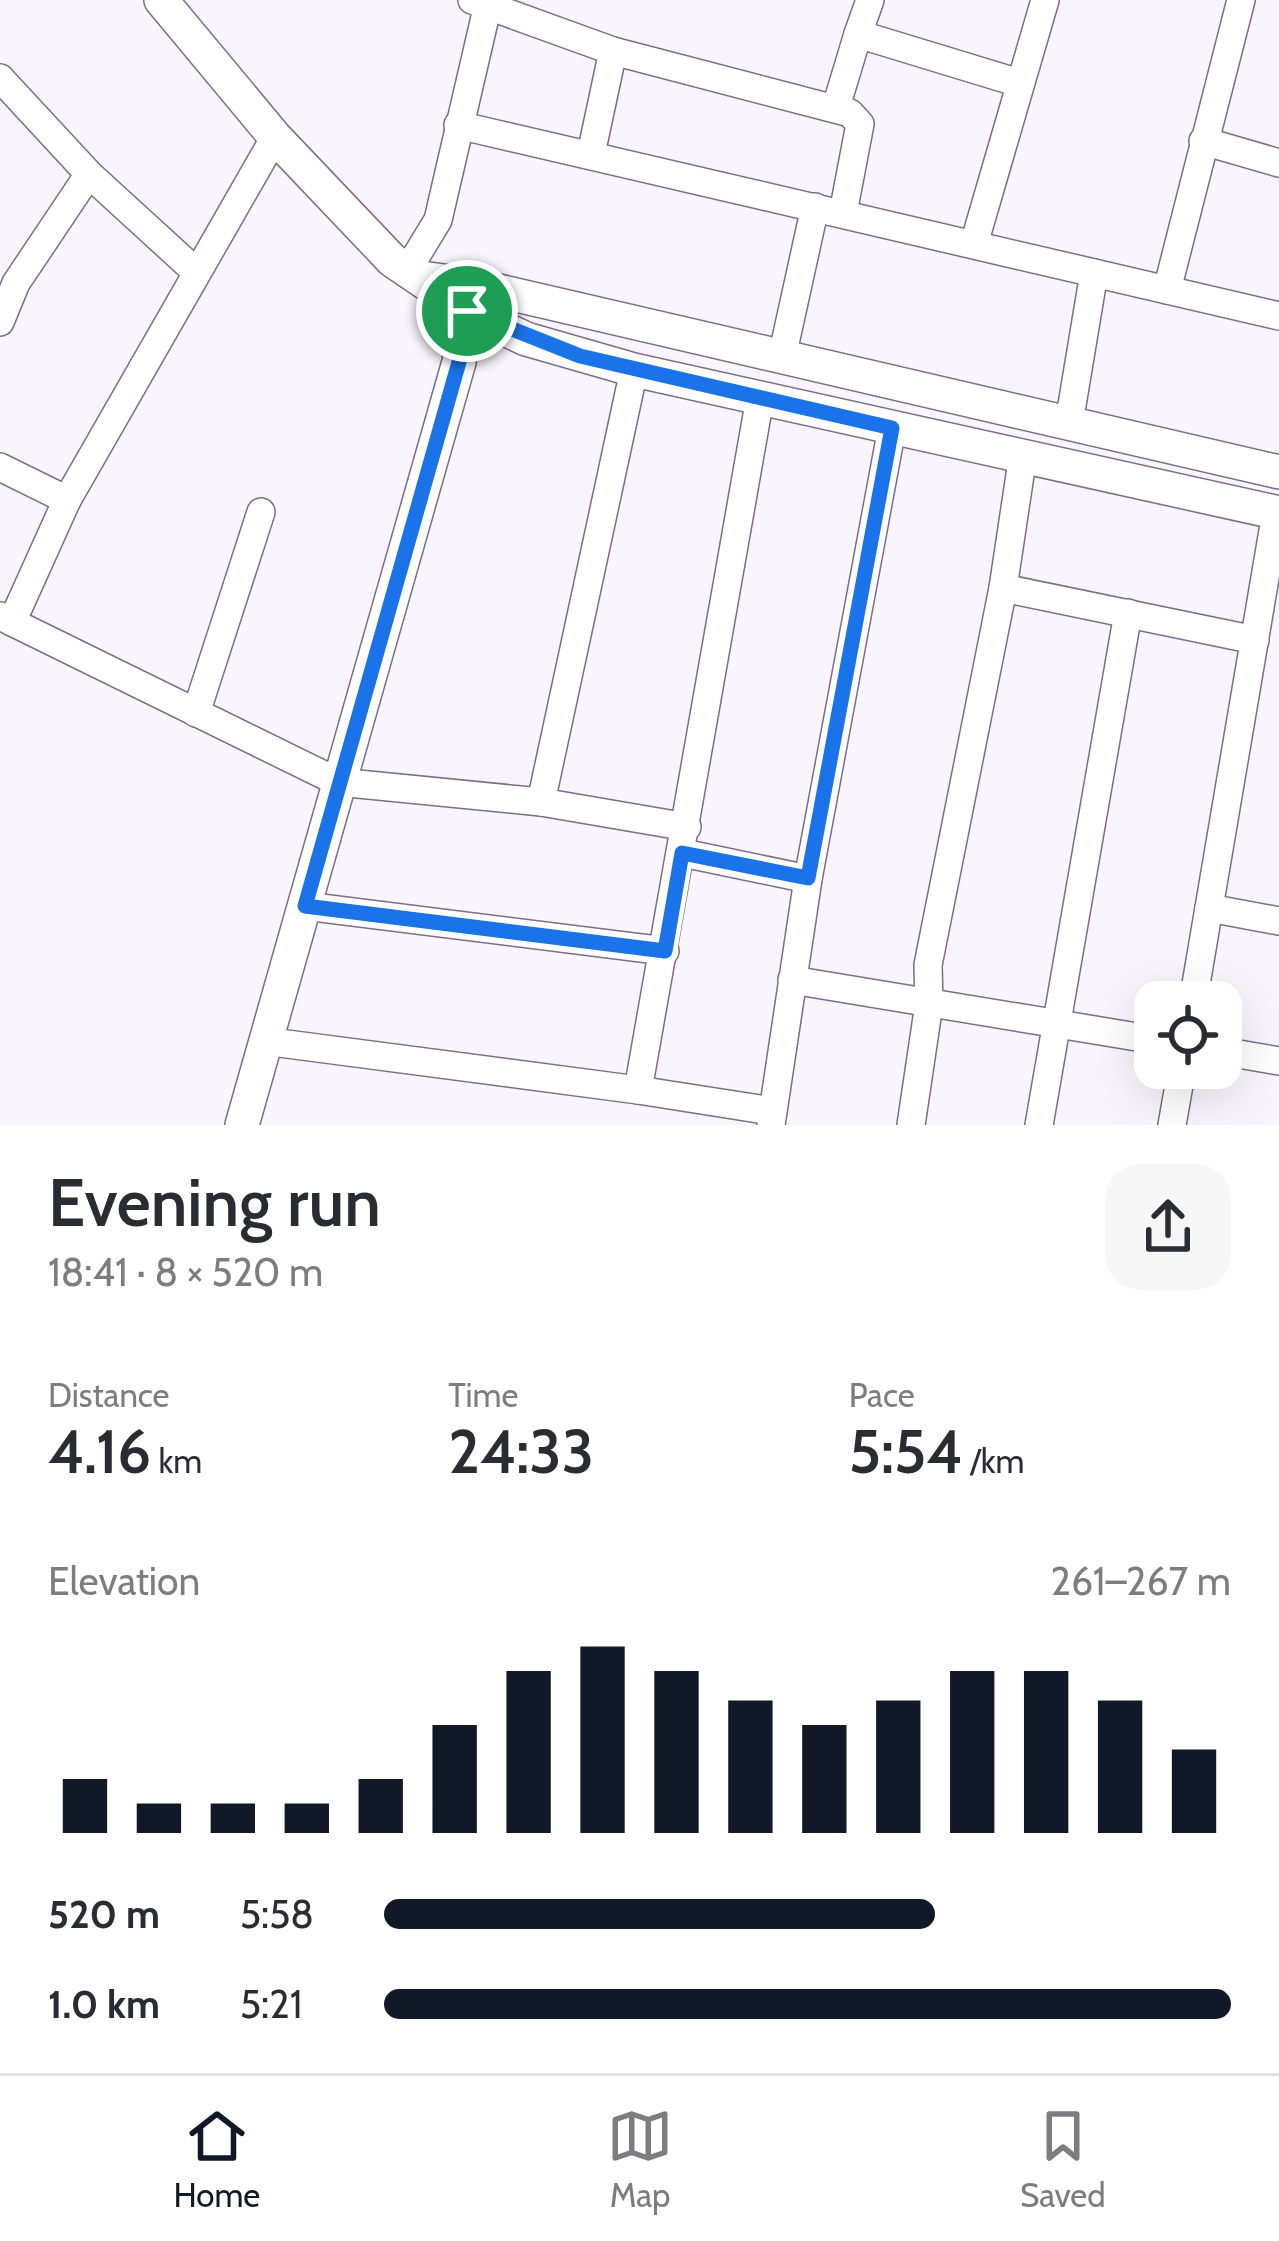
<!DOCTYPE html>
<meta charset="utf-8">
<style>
body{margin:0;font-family:Cabin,sans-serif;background:#f7f7f7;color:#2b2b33;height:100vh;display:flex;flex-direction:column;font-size:45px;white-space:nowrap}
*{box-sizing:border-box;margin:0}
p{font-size:39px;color:#7c7c81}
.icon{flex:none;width:66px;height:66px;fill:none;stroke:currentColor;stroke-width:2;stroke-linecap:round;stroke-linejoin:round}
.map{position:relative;height:1125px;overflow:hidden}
.drawer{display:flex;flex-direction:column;background:#fff;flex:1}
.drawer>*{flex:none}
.buttons{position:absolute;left:1134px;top:981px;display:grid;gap:24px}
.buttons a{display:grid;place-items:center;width:108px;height:108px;border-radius:24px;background:#fff;box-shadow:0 12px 48px #0002;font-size:60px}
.pin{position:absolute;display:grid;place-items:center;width:102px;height:102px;color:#fff;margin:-51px;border:6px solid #fff;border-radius:50%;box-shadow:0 3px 12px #0007}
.round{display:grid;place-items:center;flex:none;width:126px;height:126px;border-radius:36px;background:#f7f7f7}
.head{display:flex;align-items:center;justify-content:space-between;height:204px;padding:0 48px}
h1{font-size:66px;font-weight:600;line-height:90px}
.stats{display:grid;grid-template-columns:repeat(3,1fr);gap:18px;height:204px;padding:12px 48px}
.stats div{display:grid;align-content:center}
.stats b{font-size:60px;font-weight:600}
.stats small{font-size:33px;font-weight:400}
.stats p{font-size:33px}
.chart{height:336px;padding:24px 48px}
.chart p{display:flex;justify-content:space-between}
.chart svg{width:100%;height:216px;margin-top:12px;stroke:#111827;stroke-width:6}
ul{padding:0 48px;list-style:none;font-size:39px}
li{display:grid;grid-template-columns:192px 144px 1fr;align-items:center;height:90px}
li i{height:30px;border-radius:15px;background:#111827}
.tab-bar{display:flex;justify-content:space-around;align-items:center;height:168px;border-top:3px solid #e1e1e2;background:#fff;font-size:33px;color:#7c7c81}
.tab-bar a{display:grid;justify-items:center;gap:6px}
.tab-bar .on{color:#111827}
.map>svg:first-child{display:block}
</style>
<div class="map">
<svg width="1279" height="1125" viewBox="0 0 1279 1125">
<rect width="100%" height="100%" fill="#f9f5fc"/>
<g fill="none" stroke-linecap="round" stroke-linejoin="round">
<defs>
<g id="minor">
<path d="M 472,0 L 613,51 L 850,113 L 860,124 L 843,213"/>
<path d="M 870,0 L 858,34 L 1019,83"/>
<path d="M 0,78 L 89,174 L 194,270"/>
<path d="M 836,107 L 858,34"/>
<path d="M 458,125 L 1279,316"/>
<path d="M 1203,141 L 1279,163"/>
<path d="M 591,154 L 613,51"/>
<path d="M 974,244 L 1045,0"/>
<path d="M 407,271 L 438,220 L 489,0"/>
<path d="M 1167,290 L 1241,0"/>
<path d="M 0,322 L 16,283 L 89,174"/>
<path d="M 782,357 L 815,207"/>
<path d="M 760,398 L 638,1090 L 772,1111"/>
<path d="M 1069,423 L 1094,273"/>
<path d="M 0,467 L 67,500 L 275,137"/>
<path d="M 1003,588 L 1255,640"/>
<path d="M 0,616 L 12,622 L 67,500"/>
<path d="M 12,622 L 338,782 L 541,802 L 634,370"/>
<path d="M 196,713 L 261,512"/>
<path d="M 541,802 L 687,827"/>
<path d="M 683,853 L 808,879"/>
<path d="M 305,906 L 665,951"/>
<path d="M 1209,908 L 1279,921"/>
<path d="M 792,980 L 1155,1040"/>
<path d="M 1193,1002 L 1276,513"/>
<path d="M 264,1041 L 638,1090"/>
<path d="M 1221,1051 L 1279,1061"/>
<path d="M 771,1125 L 808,879 L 892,428"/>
<path d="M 911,1125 L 929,1004 L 928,965 L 1003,588 L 1023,455"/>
<path d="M 1039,1125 L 1128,613"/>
<path d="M 1172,1125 L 1182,1068"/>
</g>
<g id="tertiary">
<path d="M 161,0 L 275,137 L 392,260 L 467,311 L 526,339 L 634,370 L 1279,513"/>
<path d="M 422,278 L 473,285 L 1279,472"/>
<path d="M 242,1125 L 459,362 L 471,294"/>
</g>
</defs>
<use href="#minor" stroke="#7d6c8a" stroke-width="30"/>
<use href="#tertiary" stroke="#7d6c8a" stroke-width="36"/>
<use href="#minor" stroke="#fff" stroke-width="27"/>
<use href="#tertiary" stroke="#fff" stroke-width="33"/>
</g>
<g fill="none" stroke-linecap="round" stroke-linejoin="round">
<defs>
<path id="route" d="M 467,311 L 580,356 L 892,428 L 808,878 L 682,853 L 665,951 L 305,906 L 459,362 Z"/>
</defs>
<use href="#route" stroke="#fff" stroke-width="24"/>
<use href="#route" stroke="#1a73e8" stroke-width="15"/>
</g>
</svg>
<div class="buttons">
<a><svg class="icon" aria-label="locate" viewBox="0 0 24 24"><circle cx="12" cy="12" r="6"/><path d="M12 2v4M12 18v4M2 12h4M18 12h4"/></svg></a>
</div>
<div class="pin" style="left:467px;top:311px;background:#1e9e55"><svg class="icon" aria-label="arrive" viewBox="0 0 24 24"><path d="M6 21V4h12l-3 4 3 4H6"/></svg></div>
</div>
<section class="drawer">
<div class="head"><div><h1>Evening run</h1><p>18:41 · 8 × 520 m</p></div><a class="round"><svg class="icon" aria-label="share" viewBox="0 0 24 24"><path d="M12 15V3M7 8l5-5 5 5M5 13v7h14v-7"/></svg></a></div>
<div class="stats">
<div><p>Distance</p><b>4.16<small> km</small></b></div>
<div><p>Time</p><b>24:33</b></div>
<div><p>Pace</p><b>5:54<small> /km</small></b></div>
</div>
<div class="chart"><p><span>Elevation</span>261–267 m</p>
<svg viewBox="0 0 160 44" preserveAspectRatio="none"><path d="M5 44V33M15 44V38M25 44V38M35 44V38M45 44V33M55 44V22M65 44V11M75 44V6M85 44V11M95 44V17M105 44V22M115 44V17M125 44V11M135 44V11M145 44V17M155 44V27"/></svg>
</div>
<ul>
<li><b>520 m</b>5:58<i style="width:65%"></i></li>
<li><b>1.0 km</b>5:21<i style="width:100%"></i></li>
</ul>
</section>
<nav class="tab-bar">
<a class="on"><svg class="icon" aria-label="home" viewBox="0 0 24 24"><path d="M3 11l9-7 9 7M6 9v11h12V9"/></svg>Home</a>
<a><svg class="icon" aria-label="map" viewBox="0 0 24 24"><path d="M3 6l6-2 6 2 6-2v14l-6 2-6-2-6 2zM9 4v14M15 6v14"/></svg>Map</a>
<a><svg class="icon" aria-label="saved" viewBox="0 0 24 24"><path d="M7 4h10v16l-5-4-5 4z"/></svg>Saved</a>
</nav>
